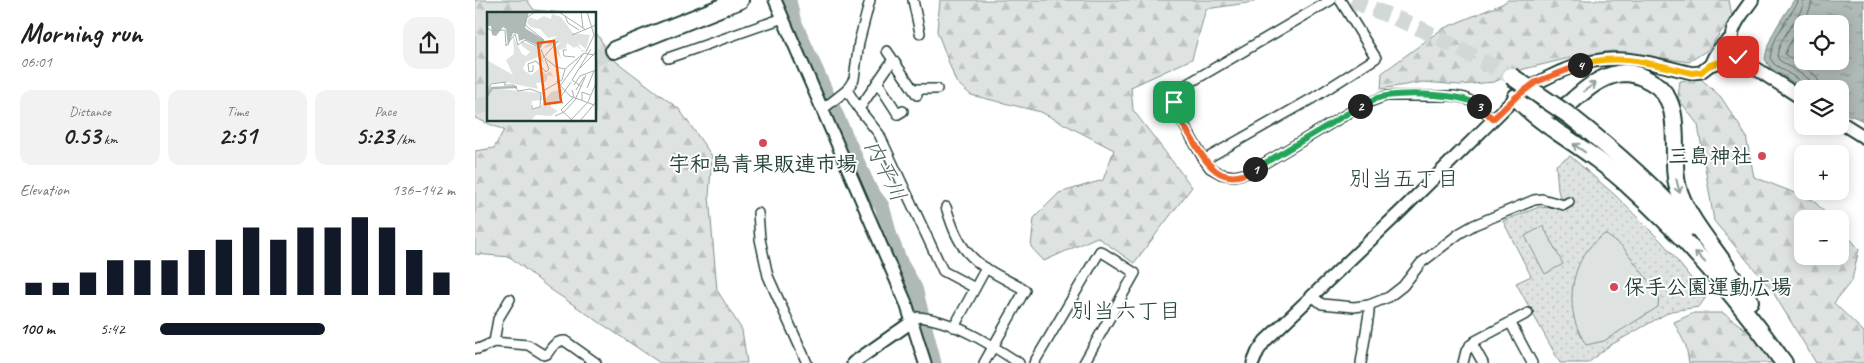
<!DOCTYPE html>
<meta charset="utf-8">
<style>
body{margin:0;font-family:Caveat,"Klee One",sans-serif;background:#f2f2f2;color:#202124;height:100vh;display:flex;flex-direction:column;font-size:19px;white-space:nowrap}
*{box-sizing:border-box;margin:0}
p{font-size:16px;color:#757577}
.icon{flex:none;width:28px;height:28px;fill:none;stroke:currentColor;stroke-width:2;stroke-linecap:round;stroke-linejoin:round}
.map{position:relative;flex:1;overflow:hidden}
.drawer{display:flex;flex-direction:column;background:#fff;width:475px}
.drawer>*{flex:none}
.controls{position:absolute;left:1319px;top:15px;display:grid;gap:10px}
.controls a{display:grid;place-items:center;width:55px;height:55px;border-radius:10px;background:#fff;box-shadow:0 2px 12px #0003;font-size:25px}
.pin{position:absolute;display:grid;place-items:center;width:42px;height:42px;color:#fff;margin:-21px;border-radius:10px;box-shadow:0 2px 8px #0006}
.km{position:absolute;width:25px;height:25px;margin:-12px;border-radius:50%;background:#222;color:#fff;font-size:14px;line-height:25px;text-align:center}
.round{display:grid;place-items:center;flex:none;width:52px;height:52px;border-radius:15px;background:#f2f2f2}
.head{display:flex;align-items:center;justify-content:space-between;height:85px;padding:0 20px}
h1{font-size:28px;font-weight:700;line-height:38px}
.figures{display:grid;grid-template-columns:repeat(3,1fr);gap:8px;height:85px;padding:5px 20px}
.figures div{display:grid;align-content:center;border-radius:12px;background:#f2f2f2;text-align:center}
.figures b{font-size:25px;font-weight:700}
.figures small{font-size:14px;font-weight:400}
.figures p{font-size:14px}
.chart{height:140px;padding:10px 20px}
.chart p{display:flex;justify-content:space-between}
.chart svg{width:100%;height:90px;margin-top:5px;stroke:#111827;stroke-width:6}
ul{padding:0 20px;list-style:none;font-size:16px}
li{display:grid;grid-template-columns:80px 60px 1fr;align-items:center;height:38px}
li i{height:12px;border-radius:6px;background:#111827}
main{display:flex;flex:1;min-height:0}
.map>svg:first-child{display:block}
</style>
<main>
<section class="drawer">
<div class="head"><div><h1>Morning run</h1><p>06:01</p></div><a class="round"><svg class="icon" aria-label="share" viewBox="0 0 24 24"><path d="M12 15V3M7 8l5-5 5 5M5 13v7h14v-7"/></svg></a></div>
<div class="figures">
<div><p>Distance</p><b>0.53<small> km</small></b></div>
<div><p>Time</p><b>2:51</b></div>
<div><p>Pace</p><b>5:23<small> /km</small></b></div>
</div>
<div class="chart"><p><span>Elevation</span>136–142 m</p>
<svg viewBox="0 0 160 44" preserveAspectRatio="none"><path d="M5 44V38M15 44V38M25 44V33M35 44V27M45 44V27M55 44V27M65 44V22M75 44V17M85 44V11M95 44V17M105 44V11M115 44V11M125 44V6M135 44V11M145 44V22M155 44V33"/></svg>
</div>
<ul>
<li><b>100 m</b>5:42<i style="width:56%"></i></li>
</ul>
</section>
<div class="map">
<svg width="1389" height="363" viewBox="0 0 1389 363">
<defs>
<pattern id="forest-firs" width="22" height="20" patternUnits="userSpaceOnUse" patternTransform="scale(1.25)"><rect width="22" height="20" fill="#dee3e2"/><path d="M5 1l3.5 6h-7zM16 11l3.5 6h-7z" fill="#bec4c2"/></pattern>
<pattern id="park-dots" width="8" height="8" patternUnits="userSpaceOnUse" patternTransform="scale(1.25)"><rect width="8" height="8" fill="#dee3e2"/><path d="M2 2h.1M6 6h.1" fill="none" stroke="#bec4c2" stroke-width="1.8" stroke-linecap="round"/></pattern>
<pattern id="water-ripples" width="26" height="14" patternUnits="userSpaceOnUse" patternTransform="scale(1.25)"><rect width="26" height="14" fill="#afbab7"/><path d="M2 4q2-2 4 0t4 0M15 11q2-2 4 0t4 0" fill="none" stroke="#8e9896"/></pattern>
</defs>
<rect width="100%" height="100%" fill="#fff"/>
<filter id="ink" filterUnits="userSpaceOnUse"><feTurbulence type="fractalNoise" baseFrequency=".02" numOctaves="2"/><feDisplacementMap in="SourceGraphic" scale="10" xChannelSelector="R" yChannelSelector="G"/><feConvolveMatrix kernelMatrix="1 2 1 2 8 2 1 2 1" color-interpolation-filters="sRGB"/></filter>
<g filter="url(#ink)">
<g fill="url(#forest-firs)" stroke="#7e908b">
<path d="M 0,0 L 52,0 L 59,10 L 99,14 L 14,14 L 14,120 L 120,120 L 120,31 L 138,59 L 204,109 L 237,156 L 234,196 L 242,290 L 267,330 L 272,363 L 185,363 L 75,289 L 35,257 L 0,254 L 0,151 L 19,148 L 29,130 L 0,118 Z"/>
<path d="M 465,0 L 780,0 L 779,2 L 731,9 L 717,59 L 656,87 L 658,110 L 717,187 L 659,263 L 622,237 L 569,261 L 556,247 L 559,218 L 584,193 L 628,180 L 639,150 L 566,112 L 496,95 L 481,82 L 462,31 Z"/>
<path d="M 1033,0 L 1254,0 L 1257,16 L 1234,49 L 1214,62 L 1137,51 L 1099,57 L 1049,69 L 1019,82 L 985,85 L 948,82 L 906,89 L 907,73 L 967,29 L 1027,4 Z"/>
<path d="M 1226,79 L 1246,97 L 1271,136 L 1279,177 L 1338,200 L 1356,219 L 1328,219 L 1328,256 L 1365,256 L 1365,227 L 1384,249 L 1377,280 L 1359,303 L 1389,332 L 1389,363 L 1341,363 L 1296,289 L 1239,221 L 1223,125 L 1203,98 L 1205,81 Z"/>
<path d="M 1219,313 L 1248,313 L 1280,336 L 1297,363 L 1214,363 L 1211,346 L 1199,322 Z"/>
</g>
<path fill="url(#park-dots)" stroke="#7e908b" d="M 1095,156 L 1140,195 L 1188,243 L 1231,297 L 1224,307 L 1196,311 L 1134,346 L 1113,363 L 1085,363 L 1041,283 L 1056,276 L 1028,221 L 1064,207 L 1088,209 L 1083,190 L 1081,165 Z"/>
<g fill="#dee3e2" stroke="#7e908b">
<path d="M 1068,226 L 1088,264 L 1070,274 L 1050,236 Z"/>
<path d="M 1130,234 L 1148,247 L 1184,295 L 1183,307 L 1129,341 L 1111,345 C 1106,336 1101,327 1099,317 C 1092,287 1103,250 1130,234 Z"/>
</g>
<path fill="url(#water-ripples)" stroke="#758883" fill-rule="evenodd" d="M 1319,0 L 1389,0 L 1389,122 C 1381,116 1373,116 1365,111 L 1365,89 L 1329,89 L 1295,68 L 1290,59 C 1293,36 1307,19 1319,0 ZM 1328,24 L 1365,24 L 1365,61 L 1328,61 Z"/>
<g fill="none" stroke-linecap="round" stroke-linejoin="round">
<g stroke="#596f68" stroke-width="1">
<path d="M 1323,0 L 1322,4 C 1311,21 1298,37 1295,58 L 1299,64 L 1330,84 L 1333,89"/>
<path d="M 1329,0 C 1328,17 1304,35 1302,56 L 1304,60 L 1334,79 L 1339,89"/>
<path d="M 1337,0 C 1336,17 1316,36 1310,54 C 1322,66 1344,69 1346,89"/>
</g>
<path stroke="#afbab7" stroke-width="15" d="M 314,0 L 318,19 L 395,190 L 407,206 L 415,236 L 426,264 L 440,288 L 459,363"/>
<g stroke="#d2d8d6" stroke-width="16" stroke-dasharray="16 8" stroke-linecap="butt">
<path d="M 876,0 L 942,27 L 1036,76"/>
<path d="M 120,58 L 139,50"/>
<path d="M 0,108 L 14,103"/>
</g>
<defs>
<g id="minor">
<path d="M 438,0 L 445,33"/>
<path d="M 856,0 L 709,86 L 701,94 L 699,102 L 700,109 L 729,160 L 735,168 L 746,174 L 759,176 L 773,173 L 887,105 L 911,96 L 978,96 L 990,98 L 1001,104 L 1018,119"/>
<path d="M 412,51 L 442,95"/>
<path d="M 193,58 L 308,18"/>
<path d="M 417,61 L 384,109 L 404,134 L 468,271 L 500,288"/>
<path d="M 403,83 L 423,114 L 428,111"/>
<path d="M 438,89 L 462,89"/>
<path d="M 372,90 L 379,79 L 384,42 L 395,0"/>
<path d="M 348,109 L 372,90 L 384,109"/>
<path d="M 729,160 L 838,98 L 901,58 L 865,0"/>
<path d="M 471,207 C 476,223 482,241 493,253 C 508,270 531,279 550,290 L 509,363"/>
<path d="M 283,213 L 285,239 L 293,276 L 332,363"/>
<path d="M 837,296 L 847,304 L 879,307 L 894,305 L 914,297 L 928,286 L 946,263 L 985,233 L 999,225 L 1059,200 L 1067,199 L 1089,205 L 1094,202"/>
<path d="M 438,321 L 443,317 C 478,320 515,344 544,363"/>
<path d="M 1035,322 L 1057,363"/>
<path d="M 479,327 L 511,268"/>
<path d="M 19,342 L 23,319 L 35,299"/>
<path d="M 995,345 L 999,347 L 1008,363"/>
<path d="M 0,348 L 3,349 L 19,342 L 53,345 L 69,355 L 72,354 C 77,347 80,341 90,341 L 121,363"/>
<path d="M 559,363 L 625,251 L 660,273 L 609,363"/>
<path d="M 886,363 L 894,313 L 894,305"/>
<path d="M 988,363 L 991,351 L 1000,341 L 1053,313"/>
</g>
<g id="tertiary">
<path d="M 300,0 L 431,303 L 450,363"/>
<path d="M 1255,39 C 1245,45 1239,55 1235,65 L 1263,57"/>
<path d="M 378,363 L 438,321"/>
<path d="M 778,363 L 783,351 L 790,341 L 926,211 L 1041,97 C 1072,75 1110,57 1149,59 C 1171,60 1195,68 1217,73 L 1226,72 L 1235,65"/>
</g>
<g id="secondary">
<path d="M 1277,0 C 1263,20 1248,33 1263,57 L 1328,99"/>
<path d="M 1365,122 L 1389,137"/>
</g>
<g id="motorway">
<path d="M 139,50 L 265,0"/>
<path d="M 1041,97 C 1053,111 1066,120 1081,131 C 1106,148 1132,165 1154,186 C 1213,239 1263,299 1309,363"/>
<path d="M 1073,109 C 1077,109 1081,110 1085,109 C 1092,107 1098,100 1103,96 C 1117,84 1131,74 1150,73 C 1159,73 1168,77 1175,81 C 1215,102 1191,160 1205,194 C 1215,221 1236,244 1252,268"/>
<path d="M 1095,116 C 1138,150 1179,186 1215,227"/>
<path d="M 1245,261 L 1275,301"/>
</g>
</defs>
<use href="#minor" stroke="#1f3d34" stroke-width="12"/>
<use href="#tertiary" stroke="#1f3d34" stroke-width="15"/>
<use href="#secondary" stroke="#1f3d34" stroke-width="16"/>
<use href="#motorway" stroke="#1f3d34" stroke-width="20"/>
<use href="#minor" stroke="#fff" stroke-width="9"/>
<use href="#tertiary" stroke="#fff" stroke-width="11"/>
<use href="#secondary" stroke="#fff" stroke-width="12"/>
<use href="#motorway" stroke="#fff" stroke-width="16"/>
<defs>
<path id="motorway-bridge" d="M 1036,76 L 1095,116"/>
</defs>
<use href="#motorway-bridge" stroke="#1f3d34" stroke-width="20" stroke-linecap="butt"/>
<use href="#motorway-bridge" stroke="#fff" stroke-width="16"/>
</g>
<defs><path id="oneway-shaft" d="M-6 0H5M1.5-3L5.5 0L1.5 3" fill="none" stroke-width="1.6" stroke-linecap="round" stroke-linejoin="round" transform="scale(1.25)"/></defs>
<g stroke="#8f9e9a">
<use href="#oneway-shaft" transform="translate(1115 87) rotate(-36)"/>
<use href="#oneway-shaft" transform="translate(1104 148) rotate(-144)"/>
<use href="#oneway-shaft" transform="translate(1203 186) rotate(76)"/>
<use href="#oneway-shaft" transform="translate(1225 257) rotate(-133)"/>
</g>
</g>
<g fill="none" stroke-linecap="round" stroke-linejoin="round" filter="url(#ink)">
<defs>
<path id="split-1" d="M 699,102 C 700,115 709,126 716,137 C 731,163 746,190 780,169"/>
<path id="split-2" d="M 780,169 L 885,106"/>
<path id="split-3" d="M 885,106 C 894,102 902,97 911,96 C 932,93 989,93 1004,106"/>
<path id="split-4" d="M 1004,106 L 1018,119 L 1041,97 L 1061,82 L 1105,65"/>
<path id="split-5" d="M 1105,65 C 1143,52 1180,65 1217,73 L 1226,72"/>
<path id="split-6" d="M 1226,72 L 1235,65 L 1263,57"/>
</defs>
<use href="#split-1" stroke="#fff" stroke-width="10"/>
<use href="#split-2" stroke="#fff" stroke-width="10"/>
<use href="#split-3" stroke="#fff" stroke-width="10"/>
<use href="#split-4" stroke="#fff" stroke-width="10"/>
<use href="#split-5" stroke="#fff" stroke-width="10"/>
<use href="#split-6" stroke="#fff" stroke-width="10"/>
<use href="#split-1" stroke="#f0652b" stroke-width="6"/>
<use href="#split-2" stroke="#22a559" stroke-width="6"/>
<use href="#split-3" stroke="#22a559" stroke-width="6"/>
<use href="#split-4" stroke="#f0652b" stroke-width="6"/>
<use href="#split-5" stroke="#f5b400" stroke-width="6"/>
<use href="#split-6" stroke="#f5b400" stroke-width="6"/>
</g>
<g fill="#d1495b" stroke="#fff" stroke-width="2">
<circle cx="288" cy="143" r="5"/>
<circle cx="1287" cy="156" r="5"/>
<circle cx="1139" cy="287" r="5"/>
</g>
<g text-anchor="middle" stroke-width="4" stroke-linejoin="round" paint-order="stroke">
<g font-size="21" font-weight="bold" fill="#1f3d34" stroke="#fff" text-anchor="end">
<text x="1277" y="163">三島神社</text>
<text x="288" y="171" text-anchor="middle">宇和島青果販連市場</text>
<text x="1149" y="294" text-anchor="start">保手公園運動広場</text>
</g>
<g font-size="22" font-style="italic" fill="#4a625b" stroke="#fff">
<text transform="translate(411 170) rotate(63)" y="8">内平川</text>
</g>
<g font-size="22" fill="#1f3d34" stroke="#fff">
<text x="929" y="186">別当五丁目</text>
<text x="651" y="318">別当六丁目</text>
</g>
</g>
<g transform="translate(12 12)">
<rect width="109" height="109" fill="#fff"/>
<path d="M 65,2 L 74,5 L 86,21 L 103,23 L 99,37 L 91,31 L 94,38 L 99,38 L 95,40 L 90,34 L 87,36 L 80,31 L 79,36 L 72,38 L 74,47 L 67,37 L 74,30 L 55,37 L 70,24 L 61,26 L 53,17 L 44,15 L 40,11 L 42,5 L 50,8 L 57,4 L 64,7 ZM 26,24 L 35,42 L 39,44 L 43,40 L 35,34 L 34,29 L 52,36 L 56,47 L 57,51 L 51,45 L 39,50 L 36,56 L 38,59 L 44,63 L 52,57 L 59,62 L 63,59 L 67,65 L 61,63 L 59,70 L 49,71 L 51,77 L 18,70 L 3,72 L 4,76 L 53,81 L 56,88 L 45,89 L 44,97 L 53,95 L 64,80 L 76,77 L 69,94 L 64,90 L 64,95 L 71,99 L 64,104 L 49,103 L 44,109 L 0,109 L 0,48 L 26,63 L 19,48 L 27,42 Z" fill="#dee3e2"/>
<path d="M 0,0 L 42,0 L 38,16 L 57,28 L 54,35 L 37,27 L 32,29 L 31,22 L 26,21 L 21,34 L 19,17 L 16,15 L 9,24 L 5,23 L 4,14 L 0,14 Z" fill="#afbab7"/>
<path fill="none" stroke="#afbab7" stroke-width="2.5" d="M 0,84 L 5,76 L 30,75"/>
<path fill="none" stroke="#a5b1ae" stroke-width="1" d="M 72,0 L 99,18M 94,0 L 96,16M 78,4 L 81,11 L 92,18M 0,16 L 5,19 L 18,18 L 19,34 L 28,22 L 31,33 L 38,28 L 53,36 L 57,28 L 38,13 L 39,6 L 48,0M 85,23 L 109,13M 54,37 L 57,45 L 69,55 L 78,57M 80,38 L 76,38 L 77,44 L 88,45M 99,40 L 107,23 L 100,0M 56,46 L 71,29M 46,53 L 46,59 L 42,60 L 41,52 L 49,49 L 59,60 L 62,57 L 58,47M 93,56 L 106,43M 72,64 L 70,70 L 83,84 L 107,93M 87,73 L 93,64 L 109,58M 73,74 L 97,41 L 107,43 L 109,39M 94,74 L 85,68 L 104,37M 100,76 L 107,59M 85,78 L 87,85 L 74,98 L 86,109M 89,78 L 97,65M 56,79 L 75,68 L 78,57 L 97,41M 0,80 L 4,72 L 19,70 L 17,73 L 27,73 L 31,79 L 43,77 L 54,81M 95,88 L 95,80 L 103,83M 76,92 L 73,86 L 84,70M 45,93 L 45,97 L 53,95 L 54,81M 68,104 L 77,100 L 88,88 L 99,63M 83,109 L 101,90 L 109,71M 93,109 L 109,90"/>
<path fill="#e8590c" fill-opacity="0.15" stroke="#e8590c" stroke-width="2.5" d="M 67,29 L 74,90 L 58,92 L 51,31 Z"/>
<rect width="109" height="109" fill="none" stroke="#1f3d34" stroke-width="2.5"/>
</g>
</svg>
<div class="controls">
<a><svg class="icon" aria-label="locate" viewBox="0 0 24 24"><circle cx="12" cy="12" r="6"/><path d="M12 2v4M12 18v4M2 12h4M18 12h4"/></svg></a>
<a><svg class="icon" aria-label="layers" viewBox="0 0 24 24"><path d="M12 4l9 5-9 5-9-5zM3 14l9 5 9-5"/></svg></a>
<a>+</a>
<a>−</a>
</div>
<div class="pin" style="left:699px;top:102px;background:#1e9e55"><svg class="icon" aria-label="arrive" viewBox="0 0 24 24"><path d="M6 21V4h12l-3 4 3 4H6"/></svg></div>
<div class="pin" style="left:1263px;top:57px;background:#d93025"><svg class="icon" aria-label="check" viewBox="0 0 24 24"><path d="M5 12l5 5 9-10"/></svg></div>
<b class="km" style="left:780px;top:169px">1</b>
<b class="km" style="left:885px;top:106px">2</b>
<b class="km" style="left:1004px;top:106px">3</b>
<b class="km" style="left:1105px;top:65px">4</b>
</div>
</main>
